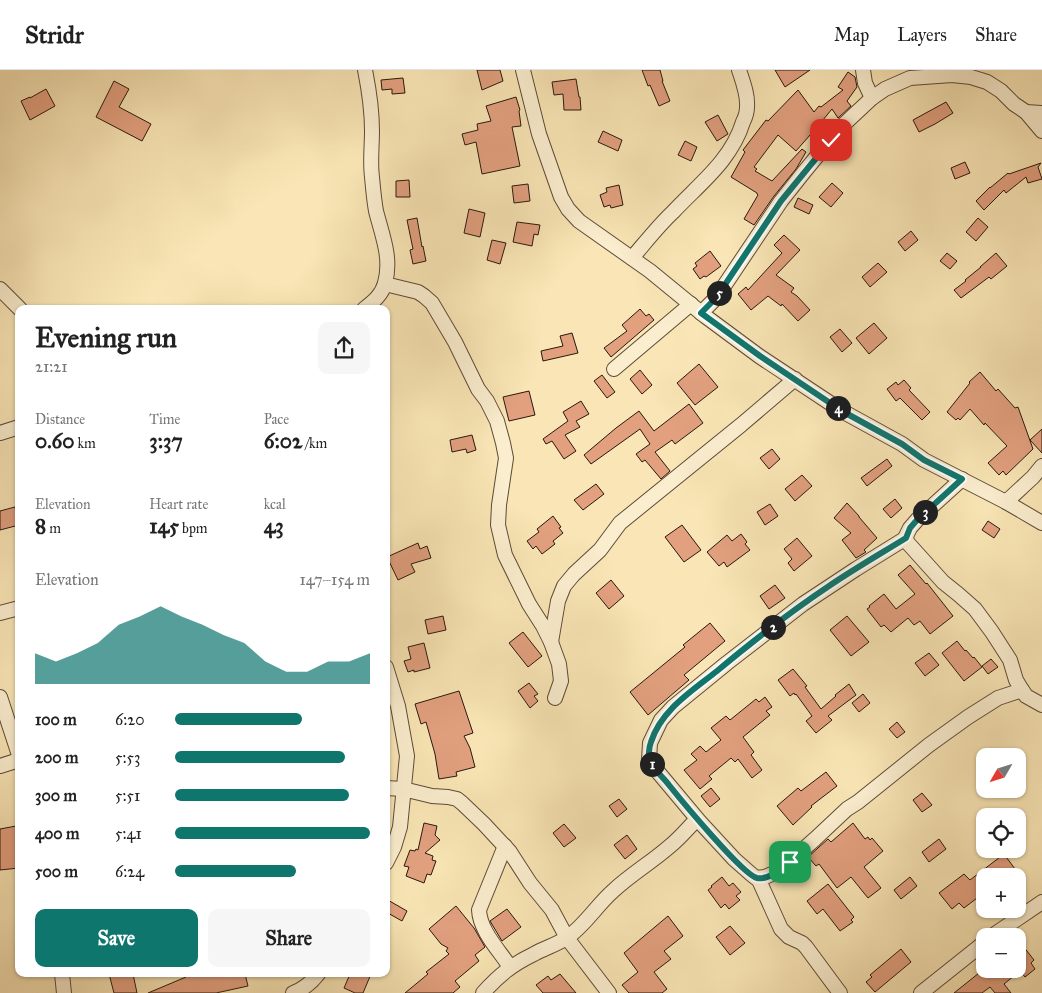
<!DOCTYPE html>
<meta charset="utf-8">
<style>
body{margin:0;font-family:"IM FELL Great Primer",serif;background:#f6f6f6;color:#222;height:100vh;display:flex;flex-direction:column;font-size:19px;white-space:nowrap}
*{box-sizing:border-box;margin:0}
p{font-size:16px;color:#767676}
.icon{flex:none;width:28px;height:28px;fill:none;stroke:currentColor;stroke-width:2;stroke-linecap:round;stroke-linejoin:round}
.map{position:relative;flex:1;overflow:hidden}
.side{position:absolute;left:15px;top:235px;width:375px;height:672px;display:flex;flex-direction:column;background:#fff;border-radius:10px;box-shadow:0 1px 4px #0004}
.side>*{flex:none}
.needle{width:32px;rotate:231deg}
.controls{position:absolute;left:976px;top:678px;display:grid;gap:10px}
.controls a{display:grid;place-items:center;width:50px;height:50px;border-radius:10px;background:#fff;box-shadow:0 1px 4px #0004;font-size:25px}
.pin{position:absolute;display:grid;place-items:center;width:42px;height:42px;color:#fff;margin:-21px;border-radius:10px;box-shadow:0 2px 8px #0006}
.km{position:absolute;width:25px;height:25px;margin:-12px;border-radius:50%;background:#222;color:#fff;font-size:14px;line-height:25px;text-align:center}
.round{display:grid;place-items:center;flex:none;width:52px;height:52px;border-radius:10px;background:#f6f6f6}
.overview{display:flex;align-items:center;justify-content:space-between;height:85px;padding:0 20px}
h1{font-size:28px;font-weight:700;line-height:38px}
.stats{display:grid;grid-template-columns:repeat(3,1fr);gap:8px;height:85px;padding:5px 20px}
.stats div{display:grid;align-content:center}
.stats b{font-size:21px;font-weight:700}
.stats small{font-size:14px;font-weight:400}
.stats p{font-size:14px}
.chart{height:140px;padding:10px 20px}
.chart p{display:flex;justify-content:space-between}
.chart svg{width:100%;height:90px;margin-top:5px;fill:#0f766e;opacity:.7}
.primary-button{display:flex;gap:10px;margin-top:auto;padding:10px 20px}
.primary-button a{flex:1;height:58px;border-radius:10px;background:#0f766e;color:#fff;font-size:20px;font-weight:700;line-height:58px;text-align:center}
.primary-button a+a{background:#f6f6f6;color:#222}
ul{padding:0 20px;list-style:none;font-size:16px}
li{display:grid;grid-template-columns:80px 60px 1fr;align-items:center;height:38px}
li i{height:12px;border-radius:6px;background:#0f766e}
header{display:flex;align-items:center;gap:30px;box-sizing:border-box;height:70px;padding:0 25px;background:#fff;border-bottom:1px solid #e0e0e0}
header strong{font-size:24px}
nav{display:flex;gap:28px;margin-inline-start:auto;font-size:18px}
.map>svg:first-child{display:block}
</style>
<header>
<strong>Stridr</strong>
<nav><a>Map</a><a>Layers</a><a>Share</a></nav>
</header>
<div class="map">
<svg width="1042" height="923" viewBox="0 0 1042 923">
<rect width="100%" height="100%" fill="#f9e5b5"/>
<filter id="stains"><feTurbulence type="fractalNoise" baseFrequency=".004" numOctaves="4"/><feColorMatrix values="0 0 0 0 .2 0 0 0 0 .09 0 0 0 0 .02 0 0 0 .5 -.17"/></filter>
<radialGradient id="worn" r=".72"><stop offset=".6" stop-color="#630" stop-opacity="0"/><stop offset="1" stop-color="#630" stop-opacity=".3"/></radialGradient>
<g fill="#e2a07f" stroke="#29180e">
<path d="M 477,0 L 500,0 L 503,11 L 482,20 Z"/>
<path d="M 642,0 L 660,0 L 663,11 L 662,11 L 670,31 L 659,36 L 650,15 L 648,16 Z"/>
<path d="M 775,0 L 810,0 L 785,17 Z"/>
<path d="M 848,2 L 855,7 L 857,17 L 847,31 L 851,36 L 838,48 L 832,39 L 818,56 L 796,81 L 778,65 L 754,97 L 757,99 L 755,101 L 772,111 L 802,79 L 806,82 L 796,99 L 774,126 L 754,155 L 744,149 L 758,125 L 757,124 L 757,123 L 731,107 L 745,82 L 743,80 L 766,50 L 768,51 L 798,20 L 814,42 L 819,36 L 821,37 L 843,20 L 838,17 Z"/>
<path d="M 403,8 L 405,23 L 392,24 L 392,19 L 382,20 L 381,10 Z"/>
<path d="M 576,9 L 579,27 L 580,27 L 581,40 L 564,40 L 563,24 L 554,25 L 552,12 Z"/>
<path d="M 114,11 L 129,19 L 119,37 L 151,54 L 142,71 L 96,47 Z"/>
<path d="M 46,19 L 55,36 L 30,50 L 21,31 L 30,27 L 30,28 Z"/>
<path d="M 516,27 L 520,40 L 519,41 L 521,56 L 512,57 L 520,96 L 482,104 L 476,72 L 465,75 L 462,64 L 478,60 L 477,54 L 491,51 L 486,36 Z"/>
<path d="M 946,32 L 953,43 L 935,54 L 919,62 L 913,50 Z"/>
<path d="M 718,45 L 728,64 L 717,71 L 705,52 Z"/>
<path d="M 603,61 L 622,70 L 618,81 L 598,72 Z"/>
<path d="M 685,71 L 697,77 L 691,91 L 678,85 Z"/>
<path d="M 965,92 L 970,103 L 955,109 L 951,98 Z"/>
<path d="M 1041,93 L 1038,97 L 1042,109 L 1028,113 L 1026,107 L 1006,123 L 1004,120 L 984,140 L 976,131 L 990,117 L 990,118 L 1008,103 L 1009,104 Z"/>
<path d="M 409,110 L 410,127 L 396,127 L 396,111 Z"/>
<path d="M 832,113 L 843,123 L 831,137 L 819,127 Z"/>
<path d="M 528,114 L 530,131 L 514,133 L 512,116 Z"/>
<path d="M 619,115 L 623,135 L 611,138 L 610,135 L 604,137 L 600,125 L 607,122 L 606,118 Z"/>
<path d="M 798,128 L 813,135 L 809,144 L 794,137 Z"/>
<path d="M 469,139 L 485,143 L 480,167 L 464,163 Z"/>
<path d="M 417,148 L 422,177 L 423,176 L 426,191 L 413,194 L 410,180 L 413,179 L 407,150 Z"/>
<path d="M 978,148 L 988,157 L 976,171 L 966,162 Z"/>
<path d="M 517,152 L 540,155 L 538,165 L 534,164 L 532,176 L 513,172 Z"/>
<path d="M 911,161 L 918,170 L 905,181 L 898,172 Z"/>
<path d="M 784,165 L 800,180 L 776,205 L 794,218 L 791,222 L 797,226 L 810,240 L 798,251 L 782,234 L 781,236 L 768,226 L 751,240 L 738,224 L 746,217 L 748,220 L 782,183 L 774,175 Z"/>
<path d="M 492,170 L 506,173 L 500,194 L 487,190 Z"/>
<path d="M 710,181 L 721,196 L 706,207 L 704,206 L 700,209 L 693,199 L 697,196 L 695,193 Z"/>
<path d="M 947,183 L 957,191 L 950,199 L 940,191 Z"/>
<path d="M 996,183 L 1007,196 L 991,209 L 989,207 L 961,228 L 954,220 L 966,211 L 965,210 L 981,197 L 980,197 Z"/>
<path d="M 878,193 L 887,202 L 870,217 L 862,207 Z"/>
<path d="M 640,239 L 646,246 L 649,244 L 654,250 L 611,287 L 604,278 L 627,261 L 622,255 Z"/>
<path d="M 874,253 L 887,268 L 869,284 L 856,268 Z"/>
<path d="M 840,259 L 852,273 L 842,282 L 830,267 Z"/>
<path d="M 572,263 L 578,283 L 543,291 L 541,281 L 563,276 L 560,266 Z"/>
<path d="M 699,294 L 718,317 L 695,335 L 677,313 Z"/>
<path d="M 640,300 L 652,315 L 642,324 L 630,309 Z"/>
<path d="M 980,302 L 996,321 L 998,319 L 1015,338 L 1018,337 L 1033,379 L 1006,405 L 1003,401 L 999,405 L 988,393 L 1007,376 L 985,353 L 984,355 L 970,339 L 960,350 L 958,348 L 956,350 L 947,342 L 970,313 L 969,312 Z"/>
<path d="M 602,305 L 615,322 L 607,328 L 594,311 Z"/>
<path d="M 904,310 L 911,318 L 909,320 L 930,342 L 922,350 L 900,328 L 896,331 L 887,319 L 896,312 L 898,315 Z"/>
<path d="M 529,321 L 535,345 L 509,351 L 503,327 Z"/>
<path d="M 581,331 L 589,344 L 576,351 L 580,357 L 565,365 L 576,381 L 564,389 L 552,371 L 546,374 L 543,369 L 568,351 L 563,342 Z"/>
<path d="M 689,334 L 703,353 L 675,374 L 672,370 L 655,382 L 670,401 L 661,409 L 645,390 L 642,392 L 636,384 L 650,374 L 640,359 L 591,394 L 584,385 L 616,358 L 639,341 L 654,361 Z"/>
<path d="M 1042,359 L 1042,383 L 1030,370 Z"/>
<path d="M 472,365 L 476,380 L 467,383 L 466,379 L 452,382 L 450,370 Z"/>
<path d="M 772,379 L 780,389 L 769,399 L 760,388 Z"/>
<path d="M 887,389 L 892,396 L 867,416 L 861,408 Z"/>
<path d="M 802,405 L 812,416 L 795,431 L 785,419 Z"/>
<path d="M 596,414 L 604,424 L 583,440 L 574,430 Z"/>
<path d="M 895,429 L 902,438 L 891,448 L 883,439 Z"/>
<path d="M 847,433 L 859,446 L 859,447 L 877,468 L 864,480 L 866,482 L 856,488 L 842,470 L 851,463 L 834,448 Z"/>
<path d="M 770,434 L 778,446 L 765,455 L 757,442 Z"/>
<path d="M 15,437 L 19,455 L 0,460 L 0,441 Z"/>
<path d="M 553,446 L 561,457 L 559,458 L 563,463 L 553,471 L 555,474 L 542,484 L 536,476 L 533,479 L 527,471 L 539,462 L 537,459 Z"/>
<path d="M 988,451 L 1000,459 L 994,468 L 982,460 Z"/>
<path d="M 682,455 L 701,480 L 684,492 L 665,467 Z"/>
<path d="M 741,464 L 747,472 L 745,474 L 750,480 L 727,497 L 724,492 L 719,496 L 707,482 L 727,465 L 732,471 Z"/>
<path d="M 797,468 L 812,486 L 794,501 L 788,493 L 792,489 L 784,479 Z"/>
<path d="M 418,473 L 420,479 L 427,476 L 431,488 L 411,494 L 415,502 L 398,510 L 387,487 Z"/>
<path d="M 910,495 L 926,514 L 927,513 L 953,546 L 930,564 L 920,551 L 914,555 L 908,548 L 891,562 L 884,555 L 881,557 L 867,539 L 870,537 L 869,536 L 884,524 L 896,539 L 915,524 L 898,505 Z"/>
<path d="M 611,510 L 624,526 L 609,539 L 596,523 Z"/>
<path d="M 775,515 L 785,528 L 769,539 L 760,526 Z"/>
<path d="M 443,546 L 446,560 L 428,564 L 425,550 Z"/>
<path d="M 847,546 L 869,572 L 851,586 L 830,560 Z"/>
<path d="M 710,553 L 725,571 L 684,605 L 689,610 L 648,645 L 630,622 L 685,577 L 683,575 Z"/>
<path d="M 523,562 L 542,586 L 528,597 L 509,573 Z"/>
<path d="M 957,571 L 965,581 L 966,580 L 973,588 L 974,587 L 982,597 L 964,611 L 942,583 Z"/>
<path d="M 424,573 L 430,598 L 414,602 L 414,600 L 408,602 L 404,591 L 411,589 L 408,577 Z"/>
<path d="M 929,583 L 939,595 L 925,606 L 915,593 Z"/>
<path d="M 991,589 L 998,597 L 988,604 L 982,596 Z"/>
<path d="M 793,599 L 807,616 L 805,617 L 821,639 L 836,626 L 835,625 L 849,614 L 856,625 L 828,646 L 832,650 L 816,663 L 806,651 L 812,646 L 796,624 L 795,625 L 794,623 L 790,626 L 778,610 Z"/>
<path d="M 529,613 L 538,624 L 534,626 L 538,631 L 530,638 L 518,621 Z"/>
<path d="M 459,621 L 473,663 L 464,666 L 470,678 L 475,697 L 456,702 L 457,706 L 439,709 L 435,684 L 426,652 L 421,654 L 415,634 Z"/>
<path d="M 863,624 L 870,633 L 859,642 L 852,633 Z"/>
<path d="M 765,627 L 772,637 L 766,641 L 770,645 L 743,667 L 754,682 L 751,685 L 762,700 L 752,708 L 738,689 L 735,692 L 731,688 L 709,706 L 712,709 L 700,719 L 684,700 L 697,690 L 691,684 L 700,676 L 706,682 L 721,670 L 711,658 L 726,646 L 730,650 L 756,629 L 759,632 Z"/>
<path d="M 897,652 L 905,662 L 897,668 L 889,659 Z"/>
<path d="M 826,702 L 837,716 L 811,736 L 812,737 L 793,755 L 777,736 L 798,718 L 801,721 Z"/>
<path d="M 711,718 L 720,729 L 710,737 L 701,726 Z"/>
<path d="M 922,723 L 932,735 L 922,742 L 913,730 Z"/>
<path d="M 619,729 L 627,739 L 617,747 L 609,736 Z"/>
<path d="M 424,753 L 437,756 L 435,765 L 440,770 L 425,783 L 433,786 L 432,790 L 436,791 L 431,805 L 427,804 L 424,813 L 406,806 L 409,797 L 404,796 L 410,780 L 415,781 L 416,779 L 418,780 Z"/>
<path d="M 853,753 L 865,769 L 868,767 L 870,770 L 872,768 L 883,781 L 864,797 L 881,818 L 868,828 L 851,807 L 837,818 L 819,794 L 816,796 L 808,787 L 828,769 L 831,772 Z"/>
<path d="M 564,754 L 576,768 L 564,777 L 553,763 Z"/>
<path d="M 16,756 L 19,769 L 19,798 L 0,800 L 0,759 Z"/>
<path d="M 627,765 L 637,779 L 625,789 L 614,775 Z"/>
<path d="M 939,769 L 946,779 L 929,792 L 922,782 Z"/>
<path d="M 1004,784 L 1015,799 L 1006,806 L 985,806 L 985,822 L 964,838 L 959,833 L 952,839 L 939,823 L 964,804 L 970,810 Z"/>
<path d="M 722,807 L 729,816 L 733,813 L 741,822 L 736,826 L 740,830 L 729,839 L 725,834 L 721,838 L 708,820 L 712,817 L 711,816 Z"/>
<path d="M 910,807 L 917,816 L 901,829 L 894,820 Z"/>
<path d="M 828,814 L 854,847 L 851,850 L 853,852 L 840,861 L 823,839 L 817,844 L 807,831 Z"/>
<path d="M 386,829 L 407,841 L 402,851 L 386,842 Z"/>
<path d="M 456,836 L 474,858 L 485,877 L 475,885 L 479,891 L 455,911 L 460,917 L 453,923 L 405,923 L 428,904 L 426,902 L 449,884 L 446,881 L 448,878 L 441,874 L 429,859 Z"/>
<path d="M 507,839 L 521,857 L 502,871 L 490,851 Z"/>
<path d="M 668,846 L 683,866 L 664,881 L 671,889 L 654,902 L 667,919 L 662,923 L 629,923 L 622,915 L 638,902 L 624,883 Z"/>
<path d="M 730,856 L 745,873 L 730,885 L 716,867 Z"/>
<path d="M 1023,876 L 1034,890 L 1031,893 L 1035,899 L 1025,907 L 1020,901 L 1004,914 L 1011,923 L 995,923 L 990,917 L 982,923 L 954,923 L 984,899 L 1019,899 L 1018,897 L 1018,880 Z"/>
<path d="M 901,879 L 911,892 L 875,922 L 866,912 L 872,907 L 870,905 Z"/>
<path d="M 109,904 L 133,904 L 137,923 L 114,923 Z"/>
<path d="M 184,904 L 196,904 L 197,906 L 206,904 L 245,904 L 248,916 L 216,923 L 148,923 L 186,907 Z"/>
<path d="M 350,904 L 371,904 L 363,923 L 355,923 L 344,918 Z"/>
<path d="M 560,904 L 576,923 L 543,923 L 536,915 L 548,906 L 551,910 Z"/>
</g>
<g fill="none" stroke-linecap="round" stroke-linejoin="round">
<defs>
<g id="minor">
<path d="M 523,0 L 539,64 L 561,127 L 568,139 L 579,151 L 650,201 L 705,246 L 759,286 L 842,341 L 902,374 L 924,390 L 1006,432 L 1042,453"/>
<path d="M 863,0 L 865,13 L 872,28"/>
<path d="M 1026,42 L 1042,61"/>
<path d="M 632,188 C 645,173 658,156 673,142 C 699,114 731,91 743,52 C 745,48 747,42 747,37 C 748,25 743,12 739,0"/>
<path d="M 385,214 L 418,222 L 424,226 L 432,233 L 455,272 L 478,319 L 487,331 L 497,351 L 503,373 L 506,388 L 499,435 L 498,455 L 505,485 L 529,534 L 543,556 L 551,572 L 559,594 L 561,611 L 555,628"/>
<path d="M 0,219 L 20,239"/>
<path d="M 364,239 C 373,232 382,225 385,213 C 392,188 382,165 376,141 C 374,130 373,118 372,107 C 370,92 372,76 372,61 C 372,41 369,20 365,0"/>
<path d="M 701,243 L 716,228 L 781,131 L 804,102 L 841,57 L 872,28 L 885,19 L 910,8 L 952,5 L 971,7 L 987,12 L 1001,21 L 1014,34 L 1026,42 L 1042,43"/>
<path d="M 614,299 L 691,234"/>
<path d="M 0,363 L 19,357"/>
<path d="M 962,409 L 917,450 L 910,458 L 906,466 L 907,472 L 943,512 L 958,524 L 975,539 L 992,562 L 1010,590 L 1016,610 L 1022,620 L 1026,626 L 1042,635"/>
<path d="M 1006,432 L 1033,407 L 1042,396"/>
<path d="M 906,468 L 856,499 L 803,534 L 727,593 L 673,637 L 661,650 L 650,673 L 649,690 L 658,702 L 699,751 L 734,789 L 751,804 L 756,808 L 765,807 L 779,801 L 815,769 L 847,739 L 858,732 L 929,675 L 968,647 L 998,628 L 1022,620"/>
<path d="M 0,543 L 19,538"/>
<path d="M 551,572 L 558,531 L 564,516 L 574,504 L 600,480 L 620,453 L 741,355 L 795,309"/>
<path d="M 386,597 L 398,636 L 407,686 L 400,757 L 394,777 L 386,793"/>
<path d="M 0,627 L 19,685"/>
<path d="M 0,696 L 19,690"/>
<path d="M 386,718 L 403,719 L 432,726 L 448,727 L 457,729 L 462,733 L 484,754 L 510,782 L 530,813 L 552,840 L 567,868 L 609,923"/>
<path d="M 505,776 L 479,840 C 480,861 499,880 510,897"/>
<path d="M 758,808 L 781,859 L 789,867 L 802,873 L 806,877 L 840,923"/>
<path d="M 992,866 L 1042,832"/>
<path d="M 62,904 L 64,923"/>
<path d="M 293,923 C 304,919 311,913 318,904"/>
<path d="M 483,923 C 499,905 513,894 534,884 C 545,878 558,874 568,867 C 586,854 597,835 613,821 C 631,804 652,792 670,776 C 680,768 688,758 697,749"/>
<path d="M 921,923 L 985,872"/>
</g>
</defs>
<use href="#minor" stroke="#5d4b38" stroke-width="16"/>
<use href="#minor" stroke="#fbeecf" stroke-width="14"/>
</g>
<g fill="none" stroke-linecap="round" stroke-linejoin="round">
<defs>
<path id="route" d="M 790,792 C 782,799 769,810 757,808 C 743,805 681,730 669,715 C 663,707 654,700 650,691 C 648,687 649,677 651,672 C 661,640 692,621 717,601 C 753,571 790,542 829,516 C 854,499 880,484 906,468 L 910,458 L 917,450 L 962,409 L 924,390 L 902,374 L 842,341 L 760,286 L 701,243 L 716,228 L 781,131 L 831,70"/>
</defs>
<use href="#route" stroke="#fff" stroke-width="10"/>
<use href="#route" stroke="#0f766e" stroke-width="6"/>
</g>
<rect width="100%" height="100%" filter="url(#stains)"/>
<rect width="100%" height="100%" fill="url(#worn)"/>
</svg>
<div class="controls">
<a><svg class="needle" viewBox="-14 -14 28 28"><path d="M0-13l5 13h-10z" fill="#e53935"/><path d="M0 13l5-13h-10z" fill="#767676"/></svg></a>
<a><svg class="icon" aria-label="locate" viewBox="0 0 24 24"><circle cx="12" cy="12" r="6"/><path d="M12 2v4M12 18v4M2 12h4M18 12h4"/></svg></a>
<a>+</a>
<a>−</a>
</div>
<div class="pin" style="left:790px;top:792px;background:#1e9e55"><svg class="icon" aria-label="arrive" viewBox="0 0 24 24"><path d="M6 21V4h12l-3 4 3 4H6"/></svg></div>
<div class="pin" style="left:831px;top:70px;background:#d93025"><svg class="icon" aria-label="check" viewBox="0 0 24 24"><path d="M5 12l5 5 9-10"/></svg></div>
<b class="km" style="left:652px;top:694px">1</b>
<b class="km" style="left:773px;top:557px">2</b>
<b class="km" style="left:925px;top:442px">3</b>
<b class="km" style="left:838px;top:338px">4</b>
<b class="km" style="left:719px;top:223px">5</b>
<section class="side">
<div class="overview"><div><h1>Evening run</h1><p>21:21</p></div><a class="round"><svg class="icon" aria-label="share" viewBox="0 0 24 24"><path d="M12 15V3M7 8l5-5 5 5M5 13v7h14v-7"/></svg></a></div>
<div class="stats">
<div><p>Distance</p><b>0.60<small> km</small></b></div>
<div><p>Time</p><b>3:37</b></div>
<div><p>Pace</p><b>6:02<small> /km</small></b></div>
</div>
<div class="stats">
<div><p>Elevation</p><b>8<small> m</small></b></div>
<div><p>Heart rate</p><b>145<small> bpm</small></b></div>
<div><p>kcal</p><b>43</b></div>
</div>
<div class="chart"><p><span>Elevation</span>147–154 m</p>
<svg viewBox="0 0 160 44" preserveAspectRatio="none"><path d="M0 44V29L10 33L20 29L30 24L40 15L50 11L60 6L70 11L80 15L90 20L100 24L110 33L120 38L130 38L140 33L150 33L160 29V44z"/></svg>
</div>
<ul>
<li><b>100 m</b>6:20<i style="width:65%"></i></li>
<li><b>200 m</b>5:53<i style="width:87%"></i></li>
<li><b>300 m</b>5:51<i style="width:89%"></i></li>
<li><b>400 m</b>5:41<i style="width:100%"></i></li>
<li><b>500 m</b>6:24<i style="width:62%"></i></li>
</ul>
<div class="primary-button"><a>Save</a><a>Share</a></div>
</section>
</div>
